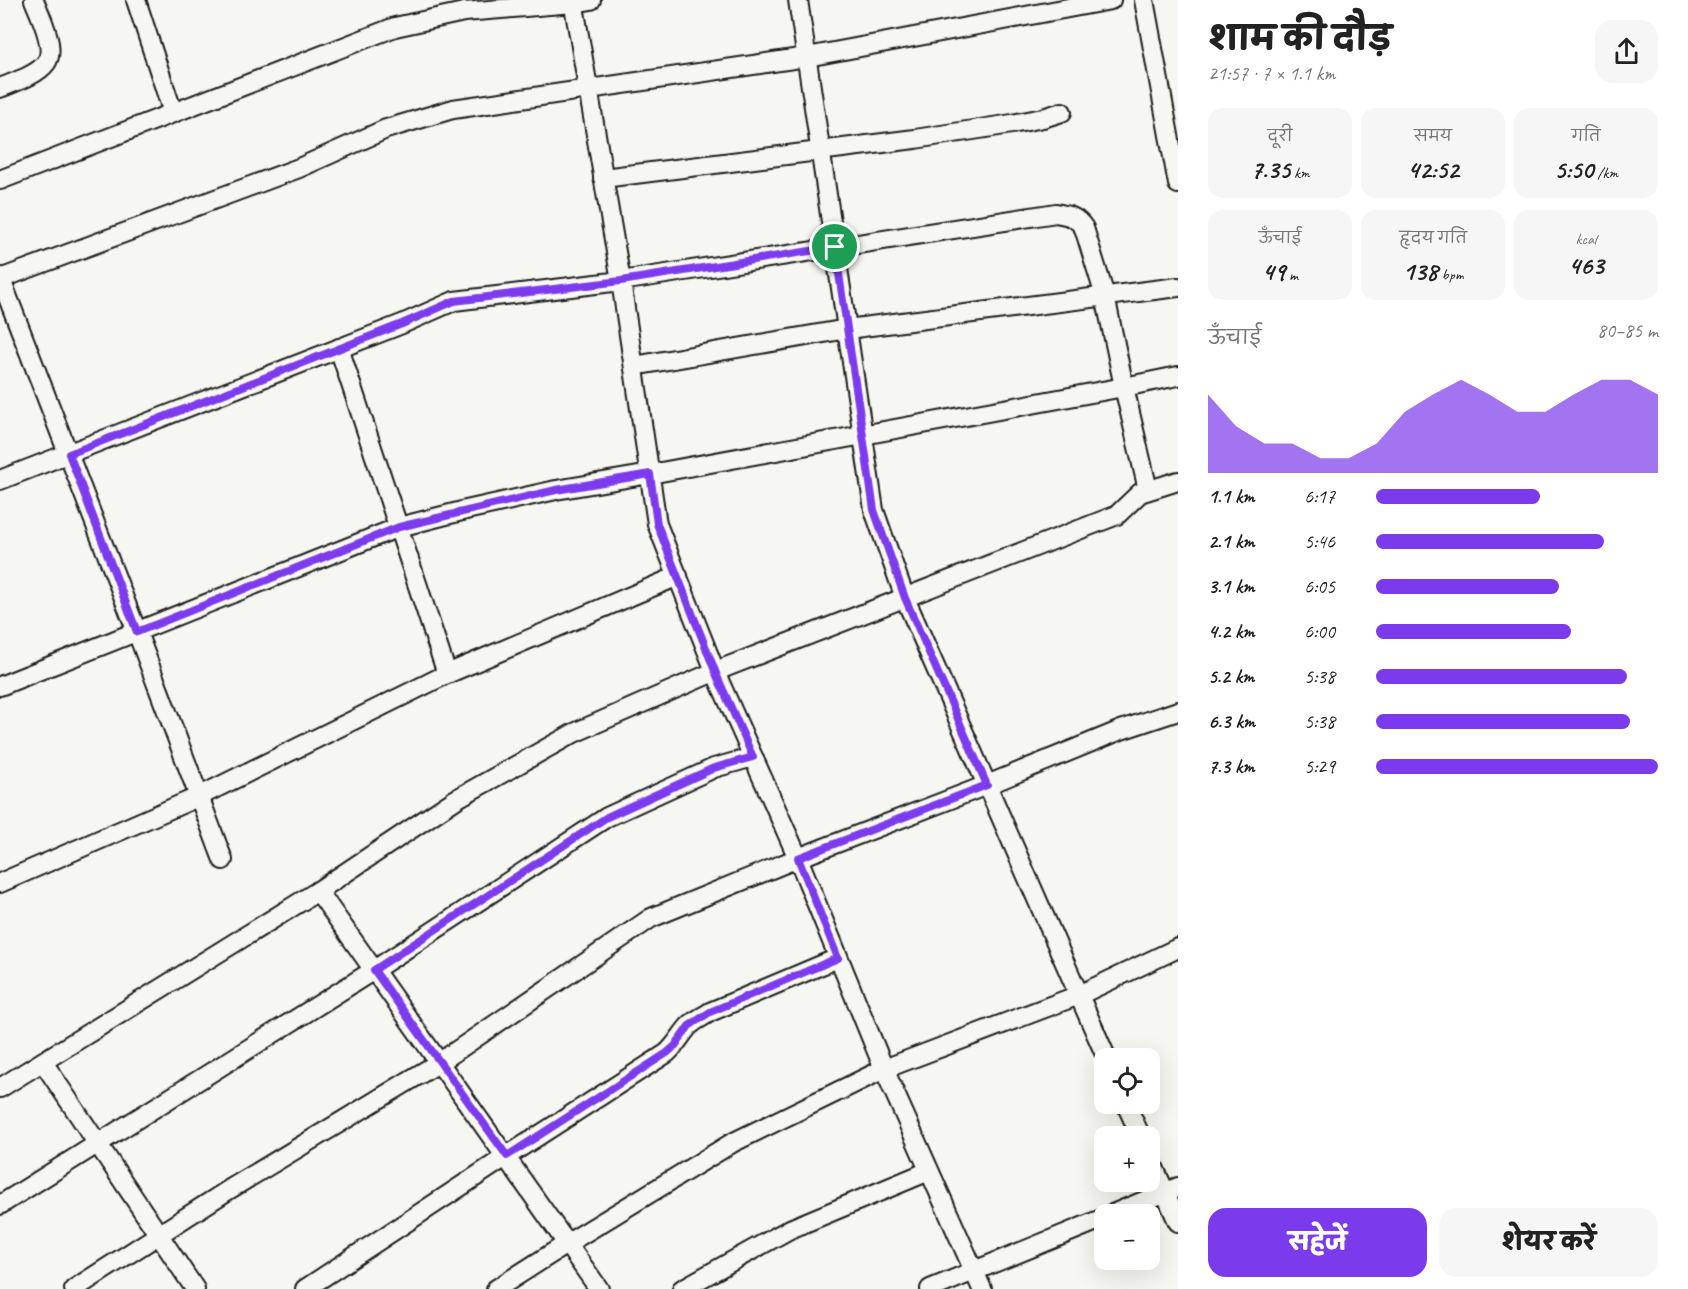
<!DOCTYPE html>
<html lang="hi">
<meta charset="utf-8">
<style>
body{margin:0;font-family:Caveat,"Playpen Sans Deva",sans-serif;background:#f6f6f6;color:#222;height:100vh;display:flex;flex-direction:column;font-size:22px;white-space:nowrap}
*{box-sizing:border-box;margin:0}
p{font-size:20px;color:#767676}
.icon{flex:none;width:33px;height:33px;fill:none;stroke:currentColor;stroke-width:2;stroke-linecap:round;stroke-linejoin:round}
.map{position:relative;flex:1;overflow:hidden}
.panel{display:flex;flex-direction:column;background:#fff;width:510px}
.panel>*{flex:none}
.buttons{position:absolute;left:1094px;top:1048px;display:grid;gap:12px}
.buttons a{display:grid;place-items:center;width:66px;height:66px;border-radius:12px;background:#fff;box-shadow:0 6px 24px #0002;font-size:30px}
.pin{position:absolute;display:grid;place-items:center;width:51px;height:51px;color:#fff;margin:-26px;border:3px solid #fff;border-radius:50%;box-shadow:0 2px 6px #0007}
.round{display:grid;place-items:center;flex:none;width:63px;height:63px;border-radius:18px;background:#f6f6f6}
.summary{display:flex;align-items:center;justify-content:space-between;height:102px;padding:0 30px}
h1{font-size:33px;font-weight:800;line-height:45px}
.stats{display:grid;grid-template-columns:repeat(3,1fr);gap:9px;height:102px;padding:6px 30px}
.stats div{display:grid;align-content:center;border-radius:15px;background:#f6f6f6;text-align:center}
.stats b{font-size:26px;font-weight:800}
.stats small{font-size:16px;font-weight:400}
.stats p{font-size:16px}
.chart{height:168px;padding:12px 30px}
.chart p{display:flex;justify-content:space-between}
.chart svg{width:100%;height:108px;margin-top:6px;fill:#7c3aed;opacity:.7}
.primary-button{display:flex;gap:12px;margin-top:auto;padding:12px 30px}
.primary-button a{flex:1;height:69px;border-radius:18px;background:#7c3aed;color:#fff;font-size:24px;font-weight:800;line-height:69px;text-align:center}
.primary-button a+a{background:#f6f6f6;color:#222}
ul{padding:0 30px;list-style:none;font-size:20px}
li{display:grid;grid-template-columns:96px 72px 1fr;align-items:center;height:45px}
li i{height:15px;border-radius:8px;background:#7c3aed}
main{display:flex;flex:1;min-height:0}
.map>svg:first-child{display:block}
</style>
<main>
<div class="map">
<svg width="1178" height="1289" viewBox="0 0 1178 1289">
<rect width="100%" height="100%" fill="#f6f6f2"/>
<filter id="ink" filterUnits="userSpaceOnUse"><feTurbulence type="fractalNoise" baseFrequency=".0167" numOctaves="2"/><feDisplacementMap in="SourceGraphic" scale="12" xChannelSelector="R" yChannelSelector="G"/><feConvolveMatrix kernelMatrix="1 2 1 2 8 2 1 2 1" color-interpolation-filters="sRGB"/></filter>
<g filter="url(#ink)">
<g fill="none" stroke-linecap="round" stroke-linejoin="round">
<defs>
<g id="street">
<path d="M 136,0 L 173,113"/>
<path d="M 573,0 L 621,281 L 657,524 L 717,676 L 798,858 L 884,1069 L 982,1289"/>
<path d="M 798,0 L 874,510 L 905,598 L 1107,1059"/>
<path d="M 1144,0 L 1178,184"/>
<path d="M 0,88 C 14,82 36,76 46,63 C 57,49 40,15 34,0"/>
<path d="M 603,178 L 915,139 L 1012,124 L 1043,118 L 1062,112"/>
<path d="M 0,180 L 395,27 L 464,12 L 574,3 L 591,0"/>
<path d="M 0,277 L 137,632 L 223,860"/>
<path d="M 0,279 L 299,168 L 386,129 L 453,109 L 807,57 L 1111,0"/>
<path d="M 339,348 L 447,674"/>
<path d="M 634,366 L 847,329 L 1178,287"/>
<path d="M 0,480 L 402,324 L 454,301 L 621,281 L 1056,213 C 1069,216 1076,216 1084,228 L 1105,296 L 1124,387 L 1178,376"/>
<path d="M 0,686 L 399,527 L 466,510 L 556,490 L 650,474 L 1124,387 L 1148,490"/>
<path d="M 0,883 L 200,796 L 447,674 L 678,576"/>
<path d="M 318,891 L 599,1289"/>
<path d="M 43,1062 L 195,1289"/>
<path d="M 0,1088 L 318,891 L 456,799 L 574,733 L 716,671 L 1117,515 L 1140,493 L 1178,481"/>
<path d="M 1126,1104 L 1141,1137"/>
<path d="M 1149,1156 L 1178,1222"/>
<path d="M 0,1205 L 374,970 L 607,817 L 714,768 L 753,757"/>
<path d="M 1110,1215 L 1178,1187"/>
<path d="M 74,1289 L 230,1189 L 440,1062 L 651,918 L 798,858 L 987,785 L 1121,730 L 1178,711"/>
<path d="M 305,1289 L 507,1156 L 667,1053 C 676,1045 681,1035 689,1026 C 695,1020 703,1017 710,1012 L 838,958"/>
<path d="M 496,1289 L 568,1243 L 732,1143 L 884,1069 L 1079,995 L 1178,948"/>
<path d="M 682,1289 L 790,1229 L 929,1171"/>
<path d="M 930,1289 L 1104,1218"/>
</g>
</defs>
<use href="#street" stroke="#1c1c1c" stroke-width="22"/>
<use href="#street" stroke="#f6f6f2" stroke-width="18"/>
</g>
</g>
<g fill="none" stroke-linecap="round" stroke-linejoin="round" filter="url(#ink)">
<defs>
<path id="route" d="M 835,247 L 874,510 L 905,598 L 987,785 L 798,858 L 838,958 L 710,1012 L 689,1026 L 675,1046 L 667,1053 L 507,1156 L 374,970 L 607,817 L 714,768 L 753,757 L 717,676 L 657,524 L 650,474 L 556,490 L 399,527 L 137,632 L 69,454 L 402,324 L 454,301 L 621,281 Z"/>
</defs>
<use href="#route" stroke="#fff" stroke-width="12"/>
<use href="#route" stroke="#7c3aed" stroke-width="8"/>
</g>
</svg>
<div class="buttons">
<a><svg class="icon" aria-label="locate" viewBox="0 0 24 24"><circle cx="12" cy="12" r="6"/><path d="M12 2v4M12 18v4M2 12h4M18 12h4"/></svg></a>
<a>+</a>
<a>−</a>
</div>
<div class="pin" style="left:835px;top:247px;background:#1e9e55"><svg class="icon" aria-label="arrive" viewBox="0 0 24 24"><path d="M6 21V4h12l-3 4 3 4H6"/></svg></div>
</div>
<section class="panel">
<div class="summary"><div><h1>शाम की दौड़</h1><p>21:57 · 7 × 1.1 km</p></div><a class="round"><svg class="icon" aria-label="share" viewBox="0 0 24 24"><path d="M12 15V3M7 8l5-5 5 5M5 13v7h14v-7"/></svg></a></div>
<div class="stats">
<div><p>दूरी</p><b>7.35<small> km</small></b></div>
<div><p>समय</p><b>42:52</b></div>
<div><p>गति</p><b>5:50<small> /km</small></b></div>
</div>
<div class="stats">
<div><p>ऊँचाई</p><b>49<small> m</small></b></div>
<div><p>हृदय गति</p><b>138<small> bpm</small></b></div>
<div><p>kcal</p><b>463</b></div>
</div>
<div class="chart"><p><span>ऊँचाई</span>80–85 m</p>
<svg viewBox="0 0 160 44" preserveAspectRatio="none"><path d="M0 44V12L10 25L20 32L30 32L40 38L50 38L60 32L70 19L80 12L90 6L100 12L110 19L120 19L130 12L140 6L150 6L160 12V44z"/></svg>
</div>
<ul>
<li><b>1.1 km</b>6:17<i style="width:58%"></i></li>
<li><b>2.1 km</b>5:46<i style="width:81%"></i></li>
<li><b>3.1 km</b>6:05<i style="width:65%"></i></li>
<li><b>4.2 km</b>6:00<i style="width:69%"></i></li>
<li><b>5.2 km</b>5:38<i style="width:89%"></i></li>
<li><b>6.3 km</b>5:38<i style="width:90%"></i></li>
<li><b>7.3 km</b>5:29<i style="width:100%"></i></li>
</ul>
<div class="primary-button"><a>सहेजें</a><a>शेयर करें</a></div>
</section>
</main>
